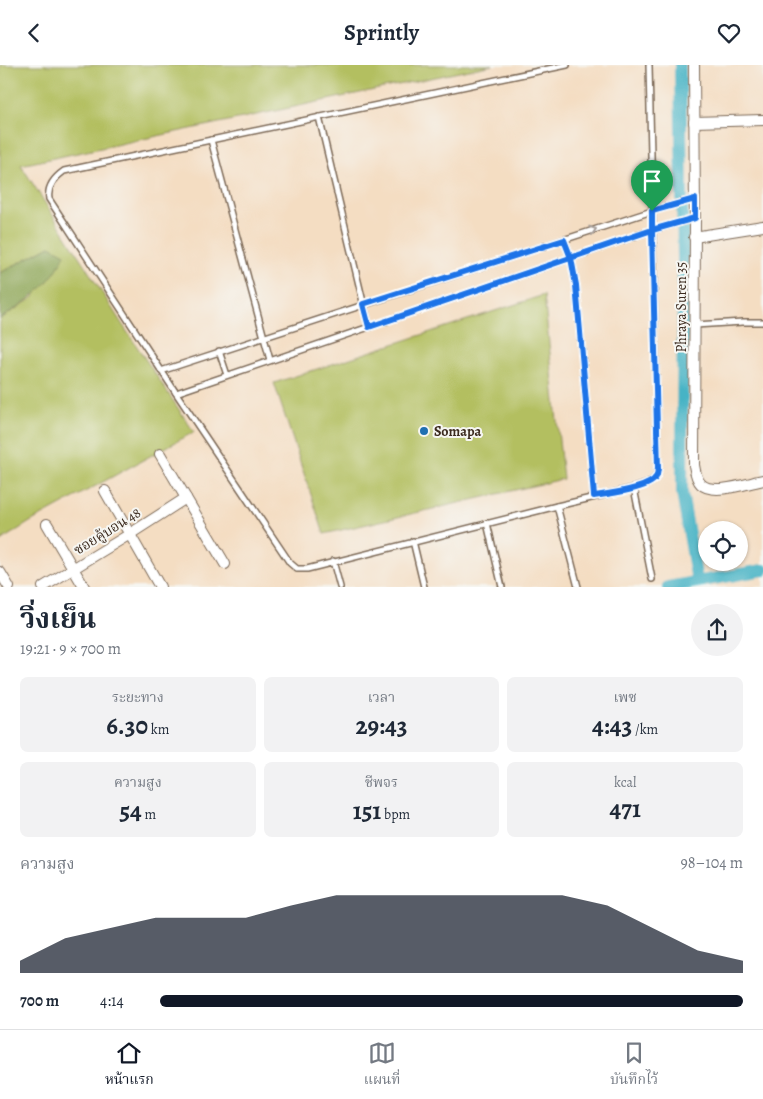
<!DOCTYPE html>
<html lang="th">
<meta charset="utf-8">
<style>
body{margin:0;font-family:Alegreya,"Noto Serif Thai",serif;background:#f2f2f3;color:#1f2937;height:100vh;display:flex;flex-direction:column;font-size:19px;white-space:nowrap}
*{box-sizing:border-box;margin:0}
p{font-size:16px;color:#747a83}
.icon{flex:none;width:28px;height:28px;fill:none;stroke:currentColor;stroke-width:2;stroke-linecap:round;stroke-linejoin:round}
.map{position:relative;height:522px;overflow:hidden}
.side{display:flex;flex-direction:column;background:#fff;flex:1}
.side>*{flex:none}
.controls{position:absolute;left:698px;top:456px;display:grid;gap:10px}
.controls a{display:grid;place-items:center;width:50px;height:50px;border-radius:50%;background:#fff;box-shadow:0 1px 4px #0004;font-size:25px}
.pin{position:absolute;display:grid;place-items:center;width:42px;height:42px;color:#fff;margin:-51px -21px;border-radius:50% 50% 50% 0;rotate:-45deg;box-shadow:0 0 5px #0007}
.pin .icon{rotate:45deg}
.round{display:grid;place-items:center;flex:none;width:52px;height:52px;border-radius:26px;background:#f2f2f3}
.headline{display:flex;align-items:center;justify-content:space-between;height:85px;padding:0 20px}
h1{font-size:28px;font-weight:700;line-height:38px}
.metrics{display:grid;grid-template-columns:repeat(3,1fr);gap:8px;height:85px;padding:5px 20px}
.metrics div{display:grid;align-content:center;border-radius:8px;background:#f2f2f3;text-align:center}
.metrics b{font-size:25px;font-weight:700}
.metrics small{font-size:14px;font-weight:400}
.metrics p{font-size:14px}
.chart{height:140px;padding:10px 20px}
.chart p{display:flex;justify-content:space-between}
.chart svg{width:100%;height:90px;margin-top:5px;fill:#111827;opacity:.7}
ul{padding:0 20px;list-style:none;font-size:16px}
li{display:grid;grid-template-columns:80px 60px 1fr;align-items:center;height:38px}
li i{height:12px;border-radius:6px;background:#111827}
header{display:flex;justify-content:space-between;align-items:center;height:65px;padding:0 20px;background:#fff;font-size:22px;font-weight:700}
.tabs{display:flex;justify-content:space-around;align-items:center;height:70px;border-top:1px solid #e0e1e3;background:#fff;font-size:14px;color:#747a83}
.tabs a{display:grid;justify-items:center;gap:2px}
.tabs .on{color:#111827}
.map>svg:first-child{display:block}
</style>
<header><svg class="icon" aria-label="back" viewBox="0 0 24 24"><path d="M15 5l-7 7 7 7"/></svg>Sprintly<svg class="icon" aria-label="heart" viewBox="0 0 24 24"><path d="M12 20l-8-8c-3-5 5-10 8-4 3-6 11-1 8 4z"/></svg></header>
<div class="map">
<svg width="763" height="522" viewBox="0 0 763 522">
<rect width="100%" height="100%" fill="#f6f6f2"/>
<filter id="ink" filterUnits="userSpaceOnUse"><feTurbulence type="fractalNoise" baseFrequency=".02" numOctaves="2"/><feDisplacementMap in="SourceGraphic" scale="10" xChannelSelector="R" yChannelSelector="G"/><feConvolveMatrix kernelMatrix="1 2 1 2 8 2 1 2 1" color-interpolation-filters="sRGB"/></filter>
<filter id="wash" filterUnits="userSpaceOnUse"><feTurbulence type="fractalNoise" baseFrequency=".0096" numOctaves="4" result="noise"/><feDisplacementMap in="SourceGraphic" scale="20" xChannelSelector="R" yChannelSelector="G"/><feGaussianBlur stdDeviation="1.12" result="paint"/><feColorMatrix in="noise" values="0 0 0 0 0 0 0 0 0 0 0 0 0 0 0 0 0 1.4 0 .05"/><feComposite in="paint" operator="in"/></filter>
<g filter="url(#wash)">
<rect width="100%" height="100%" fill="#f4ddc2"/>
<g fill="#b3bf61" stroke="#777440">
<path d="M 0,0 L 492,0 L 21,100 L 122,259 L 194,367 L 30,457 L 0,476 L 0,254 L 34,232 L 50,181 L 0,208 Z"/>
<path d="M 544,230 L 563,414 L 324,469 L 274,318 Z"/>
</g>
<path fill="#8ea657" stroke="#64683a" d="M 50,181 L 65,189 C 52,220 27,236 0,254 L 0,208 Z"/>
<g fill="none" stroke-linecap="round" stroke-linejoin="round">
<g stroke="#47b3c5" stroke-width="12">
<path d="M 680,0 L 683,191 L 682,428 L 697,516"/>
<path d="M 668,522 L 763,505"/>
</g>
</g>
</g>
<g filter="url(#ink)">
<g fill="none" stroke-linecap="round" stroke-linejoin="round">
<defs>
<g id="lane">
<path d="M 567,0 L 64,106 C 54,113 47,122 49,134 L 176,328 L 290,498 L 297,504 L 307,504 L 557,441 L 634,423 L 649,418 L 656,412 L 658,404 L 649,0"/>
<path d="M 319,52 L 369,262"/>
<path d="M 211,75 L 270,295"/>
<path d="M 564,175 L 571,193 L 576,220 L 594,431"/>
<path d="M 695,260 L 743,257 L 763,257"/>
<path d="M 219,286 L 227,310"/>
<path d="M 161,306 L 652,146 L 694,134"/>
<path d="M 176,328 L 653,165 L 695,153"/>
<path d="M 634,423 L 652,514"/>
<path d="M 557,441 L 578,522"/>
<path d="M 487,458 L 502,522"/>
<path d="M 413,476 L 424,522"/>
<path d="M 333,496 L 340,522"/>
</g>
<g id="street">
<path d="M 694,0 L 695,153 L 694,400 C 695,406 696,414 701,419 C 713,431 748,418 763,415"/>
<path d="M 694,57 L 763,55"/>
<path d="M 694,172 L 763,161"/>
<path d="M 160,389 L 225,499"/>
<path d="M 105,426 L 160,522"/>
<path d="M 47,459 L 84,522"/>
<path d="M 0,507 L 9,522"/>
<path d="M 43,522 L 130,469 L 186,433"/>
</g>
</defs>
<use href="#lane" stroke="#7c6957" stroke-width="8"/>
<use href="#street" stroke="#7c6957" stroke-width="12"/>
<use href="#lane" stroke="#fff" stroke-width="5"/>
<use href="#street" stroke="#fff" stroke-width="10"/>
</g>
<defs><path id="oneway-chevron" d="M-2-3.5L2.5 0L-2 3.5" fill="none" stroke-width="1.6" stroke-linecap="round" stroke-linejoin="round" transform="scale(1.25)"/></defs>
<use stroke="#a79f9a" href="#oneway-chevron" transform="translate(593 165) rotate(-18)"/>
</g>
<g fill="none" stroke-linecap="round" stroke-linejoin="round" filter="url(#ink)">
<defs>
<path id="route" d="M 652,146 L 652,165 L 369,262 L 363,239 L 564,175 L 571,193 L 576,220 L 594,431 C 608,429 649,424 656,412 C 658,410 657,407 658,404 L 652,165 L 695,153 L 695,134 L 652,146"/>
</defs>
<use href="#route" stroke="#fff" stroke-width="10"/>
<use href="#route" stroke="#1a73e8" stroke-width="6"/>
</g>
<circle fill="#1f6fb2" stroke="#f6f6f2" stroke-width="2" cx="424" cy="366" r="5"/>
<g text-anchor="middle" stroke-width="4" stroke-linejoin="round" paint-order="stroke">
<g font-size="14" fill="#3b2a1e" stroke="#f6f6f2">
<text transform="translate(681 242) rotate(-90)" y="5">Phraya Suren 35</text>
<text transform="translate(107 466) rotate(-32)" y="5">ซอยคู้บอน 48</text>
</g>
<g font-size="14" font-weight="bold" fill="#3b2a1e" stroke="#f6f6f2" text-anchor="start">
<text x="434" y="371">Somapa</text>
</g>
</g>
</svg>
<div class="controls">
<a><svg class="icon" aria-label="locate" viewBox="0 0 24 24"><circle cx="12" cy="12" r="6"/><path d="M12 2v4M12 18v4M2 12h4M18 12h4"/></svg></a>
</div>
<div class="pin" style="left:652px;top:146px;background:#1e9e55"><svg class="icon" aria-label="arrive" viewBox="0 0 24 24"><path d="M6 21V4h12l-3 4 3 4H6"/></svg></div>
</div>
<section class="side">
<div class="headline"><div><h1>วิ่งเย็น</h1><p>19:21 · 9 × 700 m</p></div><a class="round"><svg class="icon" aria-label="share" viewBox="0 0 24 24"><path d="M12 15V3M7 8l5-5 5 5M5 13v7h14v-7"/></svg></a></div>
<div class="metrics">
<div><p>ระยะทาง</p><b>6.30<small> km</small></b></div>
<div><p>เวลา</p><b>29:43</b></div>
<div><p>เพซ</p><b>4:43<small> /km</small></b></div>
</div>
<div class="metrics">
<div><p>ความสูง</p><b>54<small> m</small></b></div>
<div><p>ชีพจร</p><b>151<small> bpm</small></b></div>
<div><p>kcal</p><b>471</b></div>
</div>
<div class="chart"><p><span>ความสูง</span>98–104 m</p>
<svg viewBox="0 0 160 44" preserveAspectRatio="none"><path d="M0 44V38L10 27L20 22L30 17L40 17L50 17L60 11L70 6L80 6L90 6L100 6L110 6L120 6L130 11L140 22L150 33L160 38V44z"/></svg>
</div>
<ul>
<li><b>700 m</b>4:14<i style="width:100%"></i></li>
</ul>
</section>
<nav class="tabs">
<a class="on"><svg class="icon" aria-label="home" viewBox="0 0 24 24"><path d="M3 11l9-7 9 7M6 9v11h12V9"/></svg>หน้าแรก</a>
<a><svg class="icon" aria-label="map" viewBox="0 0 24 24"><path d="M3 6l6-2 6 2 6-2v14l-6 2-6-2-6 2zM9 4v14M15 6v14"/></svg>แผนที่</a>
<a><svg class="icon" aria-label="saved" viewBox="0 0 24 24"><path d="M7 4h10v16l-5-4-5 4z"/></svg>บันทึกไว้</a>
</nav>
